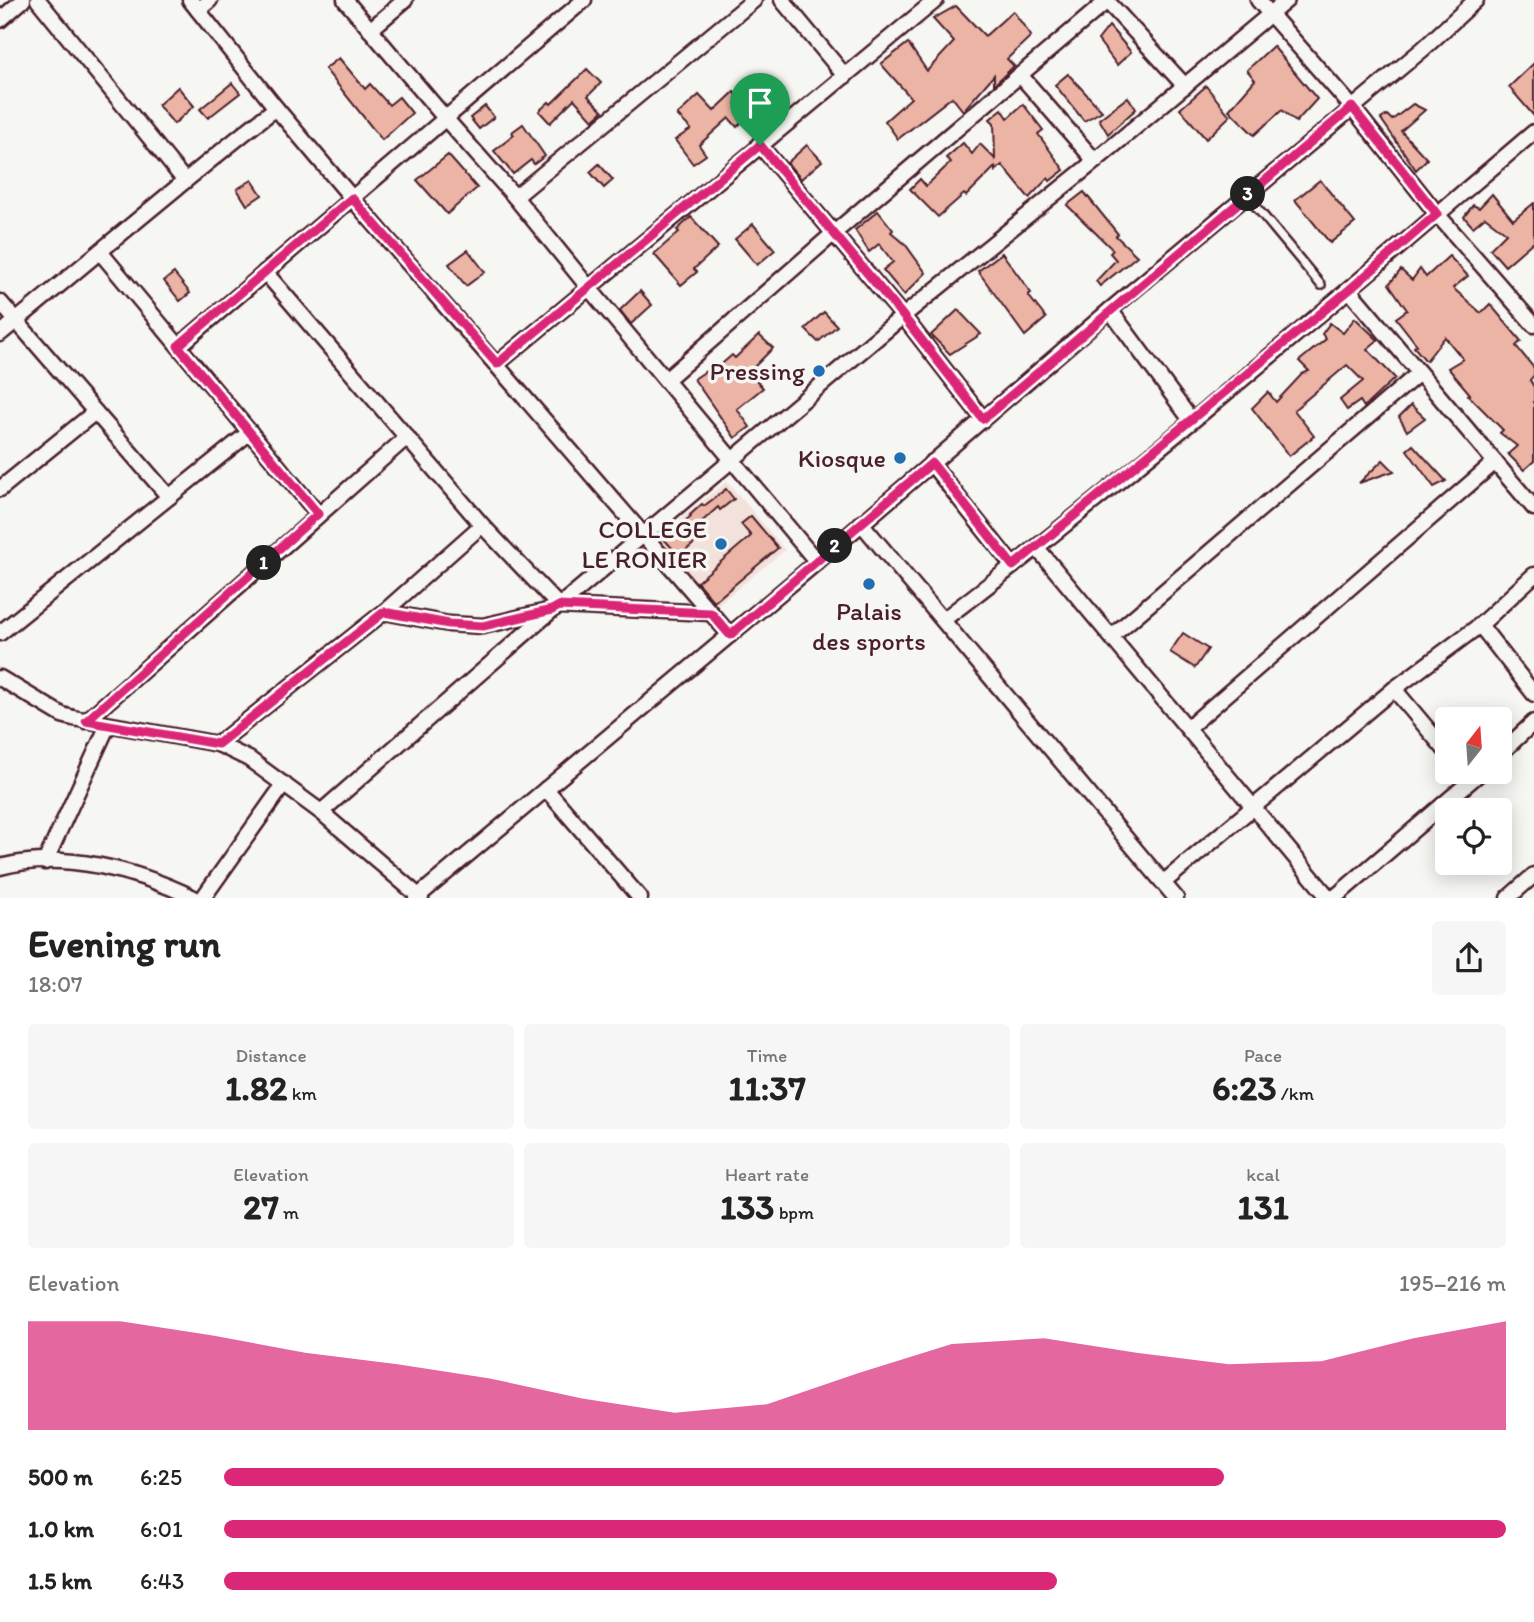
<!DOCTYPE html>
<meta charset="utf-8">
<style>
body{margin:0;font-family:Itim,sans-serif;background:#f6f6f6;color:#222;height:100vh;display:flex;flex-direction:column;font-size:26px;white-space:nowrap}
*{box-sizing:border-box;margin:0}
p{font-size:23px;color:#767676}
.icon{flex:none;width:38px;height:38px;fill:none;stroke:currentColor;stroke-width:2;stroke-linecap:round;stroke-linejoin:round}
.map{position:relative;height:898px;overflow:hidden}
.side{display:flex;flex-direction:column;background:#fff;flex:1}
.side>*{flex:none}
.needle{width:46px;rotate:17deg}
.fabs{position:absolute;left:1435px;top:707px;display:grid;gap:14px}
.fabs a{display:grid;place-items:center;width:77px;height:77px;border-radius:7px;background:#fff;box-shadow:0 4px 18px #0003;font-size:35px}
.pin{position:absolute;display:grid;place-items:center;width:60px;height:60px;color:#fff;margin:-72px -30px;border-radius:50% 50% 50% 0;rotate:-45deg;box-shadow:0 0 7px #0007}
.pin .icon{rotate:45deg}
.km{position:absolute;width:35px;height:35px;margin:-18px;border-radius:50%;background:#222;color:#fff;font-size:19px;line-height:35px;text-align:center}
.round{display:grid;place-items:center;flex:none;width:74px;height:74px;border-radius:7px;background:#f6f6f6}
.headline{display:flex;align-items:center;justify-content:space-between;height:119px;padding:0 28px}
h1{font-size:38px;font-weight:700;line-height:52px}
.stats{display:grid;grid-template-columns:repeat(3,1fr);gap:10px;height:119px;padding:7px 28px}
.stats div{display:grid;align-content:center;border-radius:7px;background:#f6f6f6;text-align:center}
.stats b{font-size:35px;font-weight:700}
.stats small{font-size:19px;font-weight:400}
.stats p{font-size:19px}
.chart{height:196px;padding:14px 28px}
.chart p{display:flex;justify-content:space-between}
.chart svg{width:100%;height:126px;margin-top:7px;fill:#db2777;opacity:.7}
ul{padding:0 28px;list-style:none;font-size:23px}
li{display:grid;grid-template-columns:112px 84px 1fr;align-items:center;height:52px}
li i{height:18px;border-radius:9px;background:#db2777}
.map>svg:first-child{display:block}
</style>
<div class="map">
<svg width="1534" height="898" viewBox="0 0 1534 898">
<rect width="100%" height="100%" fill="#f6f6f2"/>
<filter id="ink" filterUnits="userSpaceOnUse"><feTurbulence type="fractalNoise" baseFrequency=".0143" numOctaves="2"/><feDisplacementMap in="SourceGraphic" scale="14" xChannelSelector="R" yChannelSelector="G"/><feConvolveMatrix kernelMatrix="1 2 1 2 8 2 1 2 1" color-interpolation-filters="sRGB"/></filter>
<g filter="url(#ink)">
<path fill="#f3e2db" d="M 727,481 L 785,550 L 714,608 L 656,539 Z"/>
<g fill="#ecb4a4" stroke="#4a1f2b" stroke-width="2">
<path d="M 956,6 L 985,36 L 1013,11 L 1031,36 L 1007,59 L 1014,66 L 994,85 L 994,75 L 963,111 L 952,97 L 898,139 L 885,121 L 911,98 L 881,64 L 908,43 L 927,71 L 954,42 L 933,19 Z"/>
<path d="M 1109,26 L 1131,52 L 1117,65 L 1098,40 Z"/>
<path d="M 1273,46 L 1317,99 L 1296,122 L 1282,110 L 1254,135 L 1229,110 L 1255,80 L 1247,70 Z"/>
<path d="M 339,58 L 365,89 L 370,84 L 389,105 L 399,97 L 412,113 L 382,140 L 325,69 Z"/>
<path d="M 1534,63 L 1534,116 L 1509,87 Z"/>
<path d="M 587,69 L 601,83 L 588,96 L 603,111 L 593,120 L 574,99 L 550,123 L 539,111 L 549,102 L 551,104 Z"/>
<path d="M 1068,74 L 1102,111 L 1084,121 L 1055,85 Z"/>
<path d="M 232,83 L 240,93 L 208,118 L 200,109 Z"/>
<path d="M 1206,86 L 1230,116 L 1206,139 L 1180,109 Z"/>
<path d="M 178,87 L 194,106 L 174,124 L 158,105 Z"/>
<path d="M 734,92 L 753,111 L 737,127 L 729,118 L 699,145 L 706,155 L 693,164 L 675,140 L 691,129 L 677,115 L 699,95 L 714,111 Z"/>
<path d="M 1128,97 L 1136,109 L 1108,134 L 1099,119 Z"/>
<path d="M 1023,104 L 1043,130 L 1038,134 L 1064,170 L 1050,181 L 1048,178 L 1029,198 L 1002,165 L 995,171 L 995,167 L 966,196 L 964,194 L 938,217 L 910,189 L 920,179 L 926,186 L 951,162 L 946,158 L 963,143 L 972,154 L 980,144 L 995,159 L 994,123 L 990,119 L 1002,109 L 1008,118 Z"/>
<path d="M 1413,104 L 1425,110 L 1401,131 L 1427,159 L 1416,170 L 1381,119 L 1387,115 L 1392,120 Z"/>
<path d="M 485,106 L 494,117 L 479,129 L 470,118 Z"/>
<path d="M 523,124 L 545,156 L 534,164 L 531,160 L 513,174 L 494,151 L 514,135 L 512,132 Z"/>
<path d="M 807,145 L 822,161 L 801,179 L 787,163 Z"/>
<path d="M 448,155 L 477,188 L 447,214 L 417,180 Z"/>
<path d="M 599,164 L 613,180 L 604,188 L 590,172 Z"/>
<path d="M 252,180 L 262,195 L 247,205 L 237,189 Z"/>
<path d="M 1320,180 L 1355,223 L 1330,243 L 1295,200 Z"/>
<path d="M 1084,192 L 1118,234 L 1116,236 L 1137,256 L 1100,286 L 1096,281 L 1116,260 L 1110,253 L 1113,250 L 1067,205 Z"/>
<path d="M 1492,194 L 1513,220 L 1534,203 L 1534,241 L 1505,266 L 1490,249 L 1506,233 L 1485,217 L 1473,227 L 1464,217 L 1473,205 L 1479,208 Z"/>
<path d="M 878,211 L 893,230 L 891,232 L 905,244 L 926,273 L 904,295 L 883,270 L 893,262 L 879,244 L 869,252 L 855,230 Z"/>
<path d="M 691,217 L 718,247 L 694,269 L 697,272 L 681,285 L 654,254 L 679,232 L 677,230 Z"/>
<path d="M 753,224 L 775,250 L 757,265 L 735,239 Z"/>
<path d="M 468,250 L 485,272 L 466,286 L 449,264 Z"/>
<path d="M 1002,253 L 1031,293 L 1028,295 L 1046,318 L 1025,336 L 978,271 Z"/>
<path d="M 1449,256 L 1468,276 L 1453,288 L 1481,313 L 1490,304 L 1521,341 L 1516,346 L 1534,368 L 1534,375 L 1530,380 L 1534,387 L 1534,461 L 1524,470 L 1508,454 L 1517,446 L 1500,433 L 1503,430 L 1468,395 L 1470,394 L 1448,368 L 1463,359 L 1445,337 L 1426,361 L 1414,347 L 1417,345 L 1396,318 L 1407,310 L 1389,284 L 1401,270 L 1412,280 L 1420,269 L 1426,277 Z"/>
<path d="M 174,273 L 190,293 L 180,301 L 164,281 Z"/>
<path d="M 640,291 L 652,305 L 631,324 L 620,310 Z"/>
<path d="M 958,310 L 981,334 L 950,354 L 931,335 Z"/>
<path d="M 824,312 L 837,326 L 818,342 L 805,329 Z"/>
<path d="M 1355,318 L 1378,340 L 1367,349 L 1395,378 L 1364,407 L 1360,401 L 1347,410 L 1340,400 L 1363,381 L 1347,365 L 1294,410 L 1314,436 L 1289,456 L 1252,408 L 1268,392 L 1276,402 L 1302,374 L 1309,371 L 1299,361 L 1326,339 L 1322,334 L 1330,323 L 1343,333 Z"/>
<path d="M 759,335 L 773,348 L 749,372 L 763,388 L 737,409 L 750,427 L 735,438 L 694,379 L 706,371 L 709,375 L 732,355 L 735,358 Z"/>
<path d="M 1411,405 L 1425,418 L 1407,431 L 1399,417 Z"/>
<path d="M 1413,445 L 1446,481 L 1434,487 L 1407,450 Z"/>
<path d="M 1383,460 L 1394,471 L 1359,483 Z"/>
<path d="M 726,489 L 734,499 L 720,510 L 718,507 L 697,526 L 704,535 L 679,556 L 664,539 L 691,516 L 690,515 L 702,504 L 704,506 Z"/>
<path d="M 751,516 L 778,548 L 714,602 L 697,582 L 751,536 L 741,524 Z"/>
<path d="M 1183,633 L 1208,649 L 1195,668 L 1170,652 Z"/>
</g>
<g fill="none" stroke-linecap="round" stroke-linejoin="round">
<defs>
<path id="lane" d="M 1247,196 L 1321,285"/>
<g id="street">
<path d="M 38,0 L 185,181"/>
<path d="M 190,0 L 276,108 L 352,198 L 730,635"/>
<path d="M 345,0 L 445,118 L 515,197 L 589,288 L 817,562"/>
<path d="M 782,0 L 845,76"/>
<path d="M 1106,0 L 1185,86"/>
<path d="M 1258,0 L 1352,107 L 1437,214 L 1534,325"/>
<path d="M 198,10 L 210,0"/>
<path d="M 0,20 L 23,0"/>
<path d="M 370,30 L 405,0"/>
<path d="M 1021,76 L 1095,161"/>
<path d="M 759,144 L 903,316 L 983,419"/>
<path d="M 515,197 L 754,0"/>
<path d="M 101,253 L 318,514"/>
<path d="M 265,272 L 482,525 L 559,606 L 903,316 L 1095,161 L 1287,0"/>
<path d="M 1349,290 L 1534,508"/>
<path d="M 0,302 L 169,497"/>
<path d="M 1110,310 L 1191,420"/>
<path d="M 0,334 C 92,259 182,181 276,108"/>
<path d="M 179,346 L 584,0"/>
<path d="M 497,364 L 936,0"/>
<path d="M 667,379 L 834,233 L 1107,1"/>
<path d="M 931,463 L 1013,566"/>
<path d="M 0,489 L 95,412"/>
<path d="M 861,523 L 1176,898"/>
<path d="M 1037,548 L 1329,898"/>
<path d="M 384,612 L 449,624 L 483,626 L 552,610 L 559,606 L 711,613"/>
<path d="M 943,620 C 1146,465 1340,297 1534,132"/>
<path d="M 1480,625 L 1534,694"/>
<path d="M 0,633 L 250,432"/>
<path d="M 1112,636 L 1419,373"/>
<path d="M 0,678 L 62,715 L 73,718 L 218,744 L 384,612 L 482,525"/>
<path d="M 1394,689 L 1447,752"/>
<path d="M 86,721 L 407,437"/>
<path d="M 1189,727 L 1495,462"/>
<path d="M 218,744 L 249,759 L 321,812 L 421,898"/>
<path d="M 1500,754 L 1534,722"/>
<path d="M 546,789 L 640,898"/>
<path d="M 321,812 L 551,611"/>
<path d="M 45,862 L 108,725"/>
<path d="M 0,867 C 63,850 136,870 194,898"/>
<path d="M 1164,882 L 1394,689 L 1480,625 L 1534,575"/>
<path d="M 203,898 L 284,784"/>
<path d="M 416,898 L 817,562 L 1110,310 L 1423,49 L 1476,0"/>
<path d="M 1334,898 L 1481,772"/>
<path d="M 1508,898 L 1534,875"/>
</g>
</defs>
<use href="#lane" stroke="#4a1f2b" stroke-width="12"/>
<use href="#street" stroke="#4a1f2b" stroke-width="19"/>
<use href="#lane" stroke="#f6f6f2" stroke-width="7"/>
<use href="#street" stroke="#f6f6f2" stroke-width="14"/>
</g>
</g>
<g fill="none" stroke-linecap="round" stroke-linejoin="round" filter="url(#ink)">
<defs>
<path id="route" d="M 1352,107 L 1437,214 L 1349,290 L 1013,566 L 932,463 L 730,635 L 711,613 L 559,606 L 552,610 L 483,626 L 449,624 L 384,612 L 218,744 L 86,721 L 318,514 L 178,346 L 352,198 L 497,364 L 760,145 L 903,316 L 983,419 Z"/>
</defs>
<use href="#route" stroke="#fff" stroke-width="14"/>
<use href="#route" stroke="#db2777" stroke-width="9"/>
</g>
<g fill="#1f6fb2" stroke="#f6f6f2" stroke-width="2.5">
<circle cx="819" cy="371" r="7"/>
<circle cx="900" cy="458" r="7"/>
<circle cx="721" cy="544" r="7"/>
<circle cx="869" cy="584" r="7"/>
</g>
<g text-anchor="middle" stroke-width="7" stroke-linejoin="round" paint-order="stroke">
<g font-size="26" fill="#4a1f2b" stroke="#f6f6f2" text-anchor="end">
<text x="805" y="380">Pressing</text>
<text x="886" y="467">Kiosque</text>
<text x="707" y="538">COLLEGE<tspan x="707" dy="30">LE RONIER</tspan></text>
<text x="869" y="620" text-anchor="middle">Palais<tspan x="869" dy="30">des sports</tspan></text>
</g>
</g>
</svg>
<div class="fabs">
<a><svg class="needle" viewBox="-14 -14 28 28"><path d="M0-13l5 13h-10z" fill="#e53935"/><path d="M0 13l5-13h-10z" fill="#767676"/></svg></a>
<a><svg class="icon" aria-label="locate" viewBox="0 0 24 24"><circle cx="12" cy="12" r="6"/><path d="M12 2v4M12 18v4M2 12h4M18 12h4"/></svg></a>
</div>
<div class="pin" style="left:760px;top:145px;background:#1e9e55"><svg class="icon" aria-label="arrive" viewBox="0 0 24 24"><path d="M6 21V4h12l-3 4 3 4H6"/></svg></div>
<b class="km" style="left:264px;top:563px">1</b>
<b class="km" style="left:835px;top:546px">2</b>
<b class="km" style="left:1248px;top:194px">3</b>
</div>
<section class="side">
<div class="headline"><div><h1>Evening run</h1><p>18:07</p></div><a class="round"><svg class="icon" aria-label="share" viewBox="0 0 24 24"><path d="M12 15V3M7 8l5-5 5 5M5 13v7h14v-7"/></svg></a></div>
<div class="stats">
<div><p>Distance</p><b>1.82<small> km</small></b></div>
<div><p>Time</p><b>11:37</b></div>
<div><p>Pace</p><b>6:23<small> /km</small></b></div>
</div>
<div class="stats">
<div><p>Elevation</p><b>27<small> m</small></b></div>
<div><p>Heart rate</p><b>133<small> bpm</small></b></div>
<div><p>kcal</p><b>131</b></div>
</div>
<div class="chart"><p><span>Elevation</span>195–216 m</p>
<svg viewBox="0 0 160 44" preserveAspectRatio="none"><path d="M0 44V6L10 6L20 11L30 17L40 21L50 26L60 33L70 38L80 35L90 24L100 14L110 12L120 17L130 21L140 20L150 12L160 6V44z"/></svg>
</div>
<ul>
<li><b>500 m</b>6:25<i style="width:78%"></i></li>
<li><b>1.0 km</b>6:01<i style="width:100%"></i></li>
<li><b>1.5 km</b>6:43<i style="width:65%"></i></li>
</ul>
</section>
